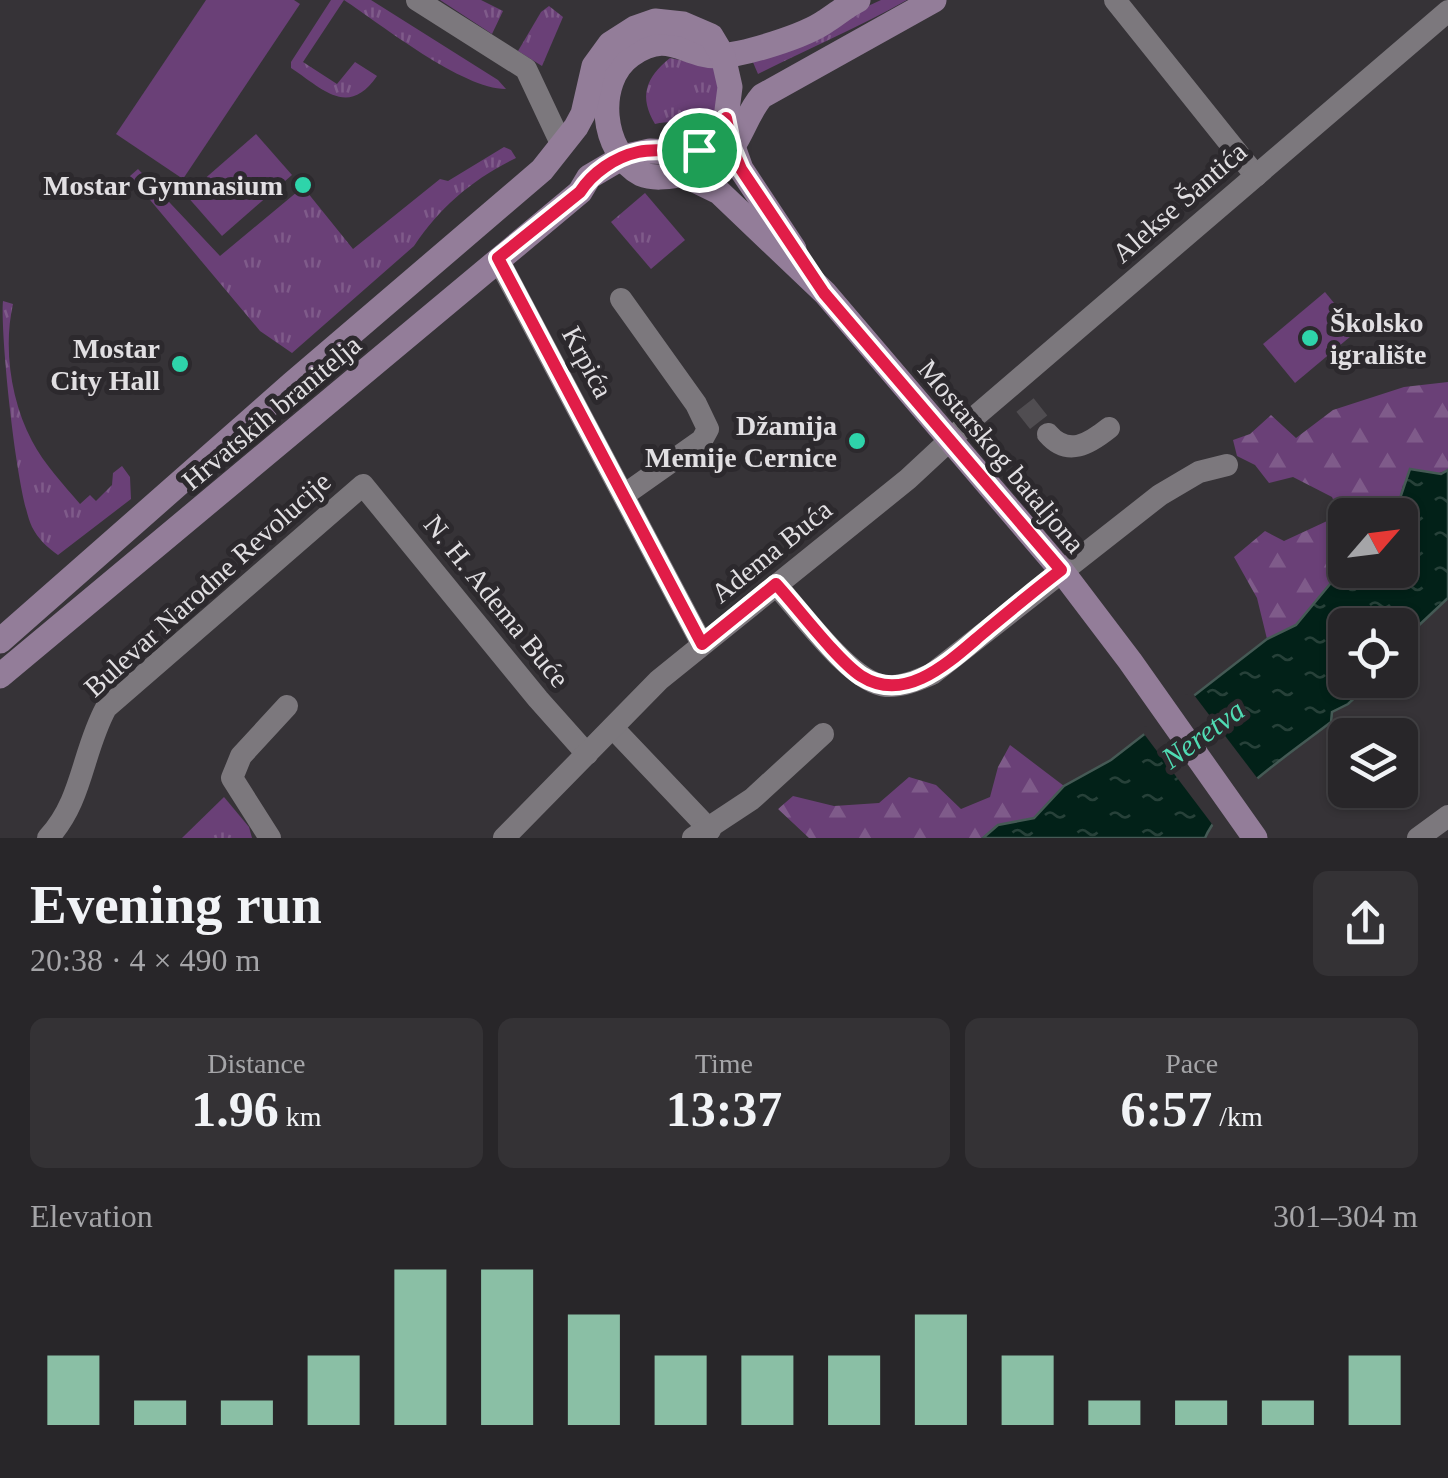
<!DOCTYPE html>
<meta charset="utf-8">
<style>
body{margin:0;font-family:"Times New Roman",serif;background:#343235;color:#f1f3f6;height:100vh;display:flex;flex-direction:column;font-size:38px;white-space:nowrap}
*{box-sizing:border-box;margin:0}
p{font-size:32px;color:#a5a5a8}
.icon{flex:none;width:55px;height:55px;fill:none;stroke:currentColor;stroke-width:2;stroke-linecap:round;stroke-linejoin:round}
.map{position:relative;height:838px;overflow:hidden}
.side{display:flex;flex-direction:column;background:#282629;flex:1}
.side>*{flex:none}
.needle{width:65px;rotate:62deg}
.controls{position:absolute;left:1328px;top:498px;display:grid;gap:20px}
.controls a{display:grid;place-items:center;width:90px;height:90px;border-radius:15px;background:#282629;box-shadow:0 2px 8px #0004,0 0 0 2px #444346;font-size:50px}
.pin{position:absolute;display:grid;place-items:center;width:85px;height:85px;color:#fff;margin:-42px;border:5px solid #fff;border-radius:50%;box-shadow:0 2px 10px #0007}
.round{display:grid;place-items:center;flex:none;width:105px;height:105px;border-radius:15px;background:#343235}
.overview{display:flex;align-items:center;justify-content:space-between;height:170px;padding:0 30px}
h1{font-size:55px;font-weight:700;line-height:75px}
.metrics{display:grid;grid-template-columns:repeat(3,1fr);gap:15px;height:170px;padding:10px 30px}
.metrics div{display:grid;align-content:center;border-radius:15px;background:#343235;text-align:center}
.metrics b{font-size:50px;font-weight:700}
.metrics small{font-size:28px;font-weight:400}
.metrics p{font-size:28px}
.chart{height:280px;padding:20px 30px}
.chart p{display:flex;justify-content:space-between}
.chart svg{width:100%;height:180px;margin-top:10px;stroke:#8abfa5;stroke-width:6}
.map>svg:first-child{display:block}
</style>
<div class="map">
<svg width="1448" height="838" viewBox="0 0 1448 838">
<defs>
<pattern id="grass-tufts" width="24" height="20" patternUnits="userSpaceOnUse" patternTransform="scale(2.5)"><rect width="24" height="20" fill="#6a4077"/><path d="M3 7l-1-3M5 7V3M7 7l1-3M15 17l-1-3M17 17v-4M19 17l1-3" fill="none" stroke="#7f5b8a"/></pattern>
<pattern id="forest-firs" width="22" height="20" patternUnits="userSpaceOnUse" patternTransform="scale(2.5)"><rect width="22" height="20" fill="#6a4077"/><path d="M5 1l3.5 6h-7zM16 11l3.5 6h-7z" fill="#7f5b8a"/></pattern>
<pattern id="water-ripples" width="26" height="14" patternUnits="userSpaceOnUse" patternTransform="scale(2.5)"><rect width="26" height="14" fill="#022118"/><path d="M2 4q2-2 4 0t4 0M15 11q2-2 4 0t4 0" fill="none" stroke="#274139"/></pattern>
</defs>
<rect width="100%" height="100%" fill="#363337"/>
<g fill="url(#grass-tufts)">
<path d="M 331,0 L 371,0 L 498,80 L 506,89 C 462,89 382,25 344,0 L 303,62 L 337,84 L 355,62 L 377,76 C 348,118 323,89 291,68 L 291,62 Z"/>
<path d="M 440,0 L 481,0 L 503,11 L 492,34 Z"/>
<path d="M 881,0 L 907,0 C 859,27 808,49 758,74 L 752,60 Z"/>
<path d="M 549,6 L 563,17 L 542,66 L 518,51 L 541,12 Z"/>
<path d="M 670,58 L 725,69 L 727,93 L 710,121 C 691,125 673,120 655,124 C 639,97 645,78 670,58 Z"/>
<path d="M 504,147 L 511,150 L 516,158 C 473,179 441,206 414,246 L 292,353 L 260,331 L 130,176 L 138,169 L 220,256 L 303,187 L 353,249 L 440,179 L 448,181 Z"/>
<path d="M 645,193 L 685,240 L 651,269 L 611,222 Z"/>
<path d="M 3,301 L 13,304 C 3,348 11,401 32,441 C 44,464 64,485 80,504 L 90,495 L 96,501 L 112,485 L 113,473 L 122,466 L 130,477 L 131,499 L 58,555 C 48,548 38,539 32,527 C 16,493 0,331 3,301 Z"/>
<path d="M 224,797 L 249,827 L 252,838 L 182,838 Z"/>
</g>
<g fill="url(#forest-firs)">
<path d="M 1448,382 L 1448,470 L 1403,485 L 1397,507 L 1389,515 L 1345,515 L 1345,565 L 1296,625 L 1267,639 L 1257,598 L 1234,557 L 1265,531 L 1284,541 L 1340,515 L 1332,497 L 1293,477 L 1269,483 L 1255,465 L 1237,456 L 1233,440 L 1250,434 L 1271,415 L 1296,438 L 1333,410 L 1404,387 Z"/>
<path d="M 1010,745 L 1064,786 L 1034,818 L 998,825 L 983,838 L 809,838 L 778,809 L 793,796 L 834,806 L 879,803 L 909,777 L 936,785 L 961,809 L 990,797 L 998,767 Z"/>
</g>
<g fill="#6a4077">
<path d="M 206,0 L 294,0 L 300,4 L 183,179 L 116,134 Z"/>
<path d="M 256,134 L 292,175 L 222,236 L 186,195 Z"/>
<path d="M 1325,292 L 1357,331 L 1295,383 L 1263,344 Z"/>
</g>
<path fill="url(#water-ripples)" stroke="#455a55" stroke-width="2.5" d="M 1410,469 L 1441,474 L 1448,470 L 1448,598 L 1400,643 L 1400,625 L 1345,625 L 1345,680 L 1374,680 L 1348,704 L 1332,712 L 1331,722 C 1295,750 1222,798 1205,838 L 983,838 L 998,825 L 1034,818 L 1064,786 L 1111,760 L 1267,639 L 1296,625 L 1345,566 L 1345,570 L 1400,570 L 1400,515 L 1389,515 L 1397,507 Z"/>
<path fill="#363337" d="M 1191,691 L 1261,783 L 1215,828 L 1141,730 Z"/>
<g fill="none" stroke-linecap="round" stroke-linejoin="round">
<path stroke="#504d51" stroke-width="22" stroke-dasharray="22 11" stroke-linecap="butt" d="M 1025,405 L 1048,434"/>
<g stroke="#7c787d" stroke-width="22">
<path d="M 417,0 L 526,69 L 558,137"/>
<path d="M 1115,0 L 1256,176"/>
<path d="M 498,259 L 702,644"/>
<path d="M 621,299 L 696,404 L 708,429 L 702,440 L 624,495"/>
<path d="M 1048,434 C 1068,457 1089,444 1109,428"/>
<path d="M 776,585 C 800,611 851,683 886,686 C 902,687 918,680 932,674 L 1160,495 L 1199,472 L 1227,465"/>
<path d="M 613,728 L 710,830"/>
<path d="M 48,838 C 83,800 82,752 106,708 L 363,485 L 538,699 L 587,754"/>
<path d="M 270,838 L 232,778 L 241,756 L 287,706"/>
<path d="M 504,838 L 659,680 L 908,479 L 978,414 L 1448,11"/>
<path d="M 693,838 L 752,799 L 823,734"/>
<path d="M 1418,838 L 1448,816"/>
</g>
<g stroke="#937d99" stroke-width="25">
<path d="M 858,0 C 846,6 837,14 826,21 C 805,36 744,55 718,56 C 683,56 669,28 631,55 C 594,81 601,153 641,174 C 653,179 667,177 679,175 C 695,173 708,170 721,159 C 741,143 745,115 762,96 L 934,0"/>
<path d="M 730,138 L 741,169 L 794,249"/>
<path d="M 684,175 L 719,192 L 825,293 L 1061,570 L 1130,661 L 1255,838"/>
<path d="M 0,641 L 292,384 L 542,170 L 576,127 L 583,114 L 594,66 L 610,44 L 635,28 L 655,21 L 683,24 L 711,36 L 723,56 L 730,87 L 726,118 L 714,139 L 688,153 L 650,151 L 623,157 L 589,177 L 580,192 L 0,676"/>
</g>
</g>
<g fill="none" stroke-linecap="round" stroke-linejoin="round">
<defs>
<path id="route" d="M 726,118 L 732,148 L 741,169 L 824,293 L 1061,570 C 1036,589 1012,609 988,629 C 954,657 908,706 861,676 C 837,660 798,608 776,584 L 702,644 L 498,258 L 580,192 C 592,173 615,157 638,152 C 679,143 701,172 726,118 Z"/>
</defs>
<use href="#route" stroke="#fff" stroke-width="20"/>
<use href="#route" stroke="#e11d48" stroke-width="12"/>
</g>
<g fill="#2ed4aa" stroke="#2c292d" stroke-width="4">
<circle cx="303" cy="185" r="10"/>
<circle cx="1310" cy="338" r="10"/>
<circle cx="180" cy="364" r="10"/>
<circle cx="857" cy="441" r="10"/>
</g>
<g text-anchor="middle" stroke-width="10" stroke-linejoin="round" paint-order="stroke">
<g font-size="28" font-weight="bold" fill="#e1dfe2" stroke="#2c292d" text-anchor="end">
<text x="283" y="195">Mostar Gymnasium</text>
<text x="1330" y="332" text-anchor="start">Školsko<tspan x="1330" dy="32">igralište</tspan></text>
<text x="160" y="358">Mostar<tspan x="160" dy="32">City Hall</tspan></text>
<text x="837" y="435">Džamija<tspan x="837" dy="32">Memije Cernice</tspan></text>
</g>
<g font-size="28" fill="#e1dfe2" stroke="#2c292d">
<text transform="translate(1179 202) rotate(-41)" y="10">Alekse Šantića</text>
<text transform="translate(588 362) rotate(62)" y="10">Krpića</text>
<text transform="translate(271 412) rotate(-40)" y="10">Hrvatskih branitelja</text>
<text transform="translate(1002 456) rotate(50)" y="10">Mostarskog bataljona</text>
<text transform="translate(771 551) rotate(-39)" y="10">Adema Buća</text>
<text transform="translate(207 584) rotate(-42)" y="10">Bulevar Narodne Revolucije</text>
<text transform="translate(497 601) rotate(51)" y="10">N. H. Adema Buće</text>
</g>
<g font-size="30" font-style="italic" fill="#50dbb3" stroke="#2c292d">
<text transform="translate(1203 734) rotate(-36)" y="10">Neretva</text>
</g>
</g>
</svg>
<div class="controls">
<a><svg class="needle" viewBox="-14 -14 28 28"><path d="M0-13l5 13h-10z" fill="#e53935"/><path d="M0 13l5-13h-10z" fill="#a5a5a8"/></svg></a>
<a><svg class="icon" aria-label="locate" viewBox="0 0 24 24"><circle cx="12" cy="12" r="6"/><path d="M12 2v4M12 18v4M2 12h4M18 12h4"/></svg></a>
<a><svg class="icon" aria-label="layers" viewBox="0 0 24 24"><path d="M12 4l9 5-9 5-9-5zM3 14l9 5 9-5"/></svg></a>
</div>
<div class="pin" style="left:699px;top:150px;background:#1e9e55"><svg class="icon" aria-label="arrive" viewBox="0 0 24 24"><path d="M6 21V4h12l-3 4 3 4H6"/></svg></div>
</div>
<section class="side">
<div class="overview"><div><h1>Evening run</h1><p>20:38 · 4 × 490 m</p></div><a class="round"><svg class="icon" aria-label="share" viewBox="0 0 24 24"><path d="M12 15V3M7 8l5-5 5 5M5 13v7h14v-7"/></svg></a></div>
<div class="metrics">
<div><p>Distance</p><b>1.96<small> km</small></b></div>
<div><p>Time</p><b>13:37</b></div>
<div><p>Pace</p><b>6:57<small> /km</small></b></div>
</div>
<div class="chart"><p><span>Elevation</span>301–304 m</p>
<svg viewBox="0 0 160 44" preserveAspectRatio="none"><path d="M5 44V27M15 44V38M25 44V38M35 44V27M45 44V6M55 44V6M65 44V17M75 44V27M85 44V27M95 44V27M105 44V17M115 44V27M125 44V38M135 44V38M145 44V38M155 44V27"/></svg>
</div>
</section>
